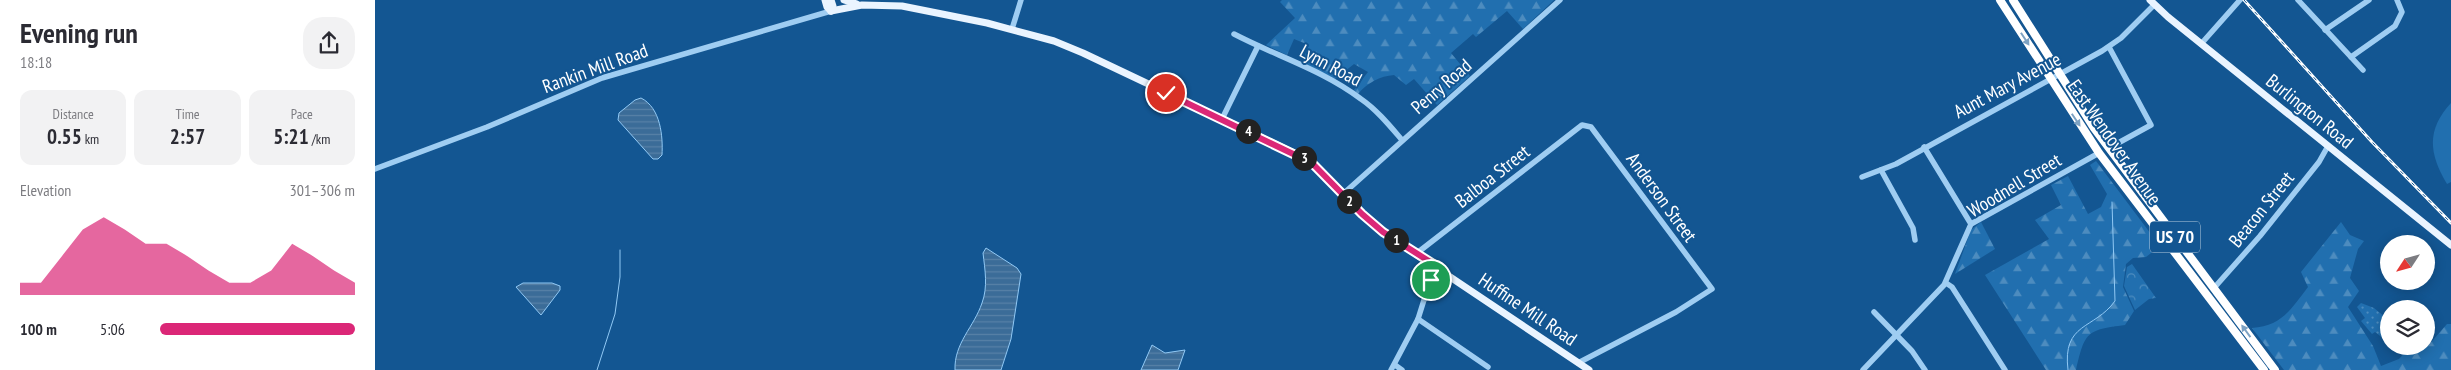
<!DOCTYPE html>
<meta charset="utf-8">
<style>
body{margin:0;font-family:"PT Sans Narrow",sans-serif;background:#f2f2f3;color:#2b2b33;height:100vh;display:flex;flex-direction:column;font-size:19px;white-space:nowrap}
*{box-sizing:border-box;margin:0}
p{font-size:16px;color:#7c7c81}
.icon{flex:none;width:28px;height:28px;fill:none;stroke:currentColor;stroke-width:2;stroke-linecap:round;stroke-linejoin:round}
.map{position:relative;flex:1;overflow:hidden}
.drawer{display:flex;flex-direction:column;background:#fff;width:375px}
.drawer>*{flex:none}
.needle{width:32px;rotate:234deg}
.controls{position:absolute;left:2005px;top:235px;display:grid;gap:10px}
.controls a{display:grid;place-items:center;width:55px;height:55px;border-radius:50%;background:#fff;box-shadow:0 2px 12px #0003;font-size:25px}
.pin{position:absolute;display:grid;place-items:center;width:42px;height:42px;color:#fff;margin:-21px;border:2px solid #fff;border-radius:50%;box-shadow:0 1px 5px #0007}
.km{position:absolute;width:25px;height:25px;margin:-12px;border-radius:50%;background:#222;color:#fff;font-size:14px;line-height:25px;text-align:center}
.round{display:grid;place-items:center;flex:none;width:52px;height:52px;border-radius:20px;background:#f2f2f3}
.head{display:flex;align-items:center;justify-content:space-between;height:85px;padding:0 20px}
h1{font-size:28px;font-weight:600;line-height:38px}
.metrics{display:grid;grid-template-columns:repeat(3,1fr);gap:8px;height:85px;padding:5px 20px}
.metrics div{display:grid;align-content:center;border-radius:12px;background:#f2f2f3;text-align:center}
.metrics b{font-size:21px;font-weight:600}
.metrics small{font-size:14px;font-weight:400}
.metrics p{font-size:14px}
.chart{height:140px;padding:10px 20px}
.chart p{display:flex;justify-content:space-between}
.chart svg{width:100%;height:90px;margin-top:5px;fill:#db2777;opacity:.7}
ul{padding:0 20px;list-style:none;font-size:16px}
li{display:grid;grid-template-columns:80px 60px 1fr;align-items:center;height:38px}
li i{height:12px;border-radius:6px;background:#db2777}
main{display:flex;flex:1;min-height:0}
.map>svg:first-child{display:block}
</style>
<main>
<section class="drawer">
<div class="head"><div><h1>Evening run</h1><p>18:18</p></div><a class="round"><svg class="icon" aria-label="share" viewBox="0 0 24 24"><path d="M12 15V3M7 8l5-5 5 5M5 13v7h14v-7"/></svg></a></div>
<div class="metrics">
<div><p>Distance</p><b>0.55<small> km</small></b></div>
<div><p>Time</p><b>2:57</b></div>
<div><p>Pace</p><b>5:21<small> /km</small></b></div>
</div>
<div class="chart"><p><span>Elevation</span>301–306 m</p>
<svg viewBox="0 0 160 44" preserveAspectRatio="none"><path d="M0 44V38L10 38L20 25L30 12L40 6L50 12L60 19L70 19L80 25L90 32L100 38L110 38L120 32L130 19L140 25L150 32L160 38V44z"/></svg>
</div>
<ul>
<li><b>100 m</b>5:06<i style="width:100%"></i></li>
</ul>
</section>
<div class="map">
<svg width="2076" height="370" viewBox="0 0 2076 370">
<defs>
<pattern id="forest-firs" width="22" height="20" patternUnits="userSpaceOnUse" patternTransform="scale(1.25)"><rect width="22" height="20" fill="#216faf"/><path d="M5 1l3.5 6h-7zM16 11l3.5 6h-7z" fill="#4d8cbf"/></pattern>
<pattern id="park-crowns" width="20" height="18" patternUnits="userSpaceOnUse" patternTransform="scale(1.25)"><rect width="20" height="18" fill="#216faf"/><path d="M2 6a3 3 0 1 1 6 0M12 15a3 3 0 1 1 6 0" fill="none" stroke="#4d8cbf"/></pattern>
<pattern id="garden-dots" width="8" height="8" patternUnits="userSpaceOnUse" patternTransform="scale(1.25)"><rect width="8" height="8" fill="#216faf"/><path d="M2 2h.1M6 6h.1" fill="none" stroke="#4d8cbf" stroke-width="1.8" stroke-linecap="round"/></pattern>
<pattern id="water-rules" width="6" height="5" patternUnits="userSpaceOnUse" patternTransform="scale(1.25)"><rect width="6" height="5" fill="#3b6c98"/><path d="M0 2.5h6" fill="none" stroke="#5882a7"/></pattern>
</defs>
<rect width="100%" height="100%" fill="#135692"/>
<path fill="#216faf" d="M 2076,103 L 2076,182 L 2072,184 C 2054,154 2051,130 2076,103 Z"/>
<g fill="url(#forest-firs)">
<path d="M 907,0 L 1179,0 L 1148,29 L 1132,11 L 1101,37 L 1098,34 L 1076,53 L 1095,76 L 1062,105 L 1039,79 L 1031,85 L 1019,75 C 1005,76 992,83 983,94 L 979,90 L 993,72 L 979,64 L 960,79 L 927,62 L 934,45 L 919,39 L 912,55 L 891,45 L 920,18 L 905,2 Z"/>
<path d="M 1721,161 L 1785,246 L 1771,257 L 1758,258 L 1751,264 L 1748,287 L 1759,311 L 1750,325 C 1711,330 1710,332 1701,370 L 1671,370 L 1610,275 L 1674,239 L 1660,220 L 1686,205 L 1676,185 L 1693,176 L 1713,214 L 1726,207 L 1732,194 L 1715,165 Z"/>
<path d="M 1606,222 L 1620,249 L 1580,274 L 1596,230 Z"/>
<path d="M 1966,222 L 1975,235 L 1989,241 L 1983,249 L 1975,278 L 1984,291 L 1973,307 L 1998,346 L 2006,366 L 2024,359 L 2036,346 L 2051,348 L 2072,324 L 2076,324 L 2076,370 L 1909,370 L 1877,328 C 1907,326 1916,309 1933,287 L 1926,272 Z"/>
</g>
<path fill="url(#park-crowns)" d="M 1757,264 L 1781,298 L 1774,299 L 1760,310 L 1749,286 L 1752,267 Z"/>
<path fill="url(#garden-dots)" d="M 1986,303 L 1999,308 L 2010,317 L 2014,316 L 2014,343 L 2000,332 L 1997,334 L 1986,321 L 1990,318 L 1982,307 Z"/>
<g fill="url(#water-rules)" stroke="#91c9f5">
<path d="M 266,98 C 286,108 288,137 287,155 L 283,159 L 278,159 L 243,120 L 244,113 L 260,100 Z"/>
<path d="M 611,248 L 642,268 L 646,274 L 636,339 L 626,370 L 580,370 C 579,343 599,327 607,303 C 613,287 610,270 608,253 Z"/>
<path d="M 148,283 L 177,283 L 185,286 L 185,290 L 166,315 L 141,287 Z"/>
<path d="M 777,345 L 790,353 L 810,350 L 803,370 L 766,370 Z"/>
</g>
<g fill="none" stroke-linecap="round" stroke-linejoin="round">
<g stroke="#91c9f5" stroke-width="1">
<path d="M 222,370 L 240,314 L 245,277 L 245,250"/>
<path d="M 1693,370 C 1687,322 1719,330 1740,301 L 1737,202"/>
</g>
<g stroke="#9fcdf2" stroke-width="5.5">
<path d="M 1923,0 L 1988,70"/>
<path d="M 637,29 L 646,0"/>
<path d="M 1950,30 L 1994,0"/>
<path d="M 859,34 C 901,56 948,70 986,99 C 1002,110 1015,126 1027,140"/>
<path d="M 1826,44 L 1865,0"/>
<path d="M 1976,57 L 2020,26 L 2027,12 L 2022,0"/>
<path d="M 847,119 L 883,46"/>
<path d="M 1549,147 L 1596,224"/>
<path d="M 1734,148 L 1776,125 L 1734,47"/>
<path d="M 0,169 L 112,127 L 227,78 L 456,11"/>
<path d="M 1506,170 L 1538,228 L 1540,240"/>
<path d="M 1487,177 L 1521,164 L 1727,51 L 1746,38 L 1779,5"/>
<path d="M 968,194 L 1185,0"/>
<path d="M 1042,253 L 1207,125 L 1216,127 L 1337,289 L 1301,312 L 1203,363"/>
<path d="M 1571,283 L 1577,287 L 1630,370"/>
<path d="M 1839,288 L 1885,236 L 1944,162 L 1953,146"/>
<path d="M 1499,312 L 1537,351 L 1550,370"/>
<path d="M 1043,319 L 1113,367"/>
<path d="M 1020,365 L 1027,370"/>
<path d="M 1016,370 L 1043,319 L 1060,265"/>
<path d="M 1488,370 L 1569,285 L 1596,224 L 1724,153"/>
</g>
<g stroke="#eaf4ff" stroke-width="7">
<path d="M 450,0 L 452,7 L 456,11"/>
<path d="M 469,0 L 482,4"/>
<path d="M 1775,0 L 1793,17 L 2076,245"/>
<path d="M 456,11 L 487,5 L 527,6 L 612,23 L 679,41 L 708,53 L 923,155 C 955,175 978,208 1008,232 L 1214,370"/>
<path d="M 456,11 L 458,6 L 456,0"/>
</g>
<g stroke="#fff" stroke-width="8">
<path d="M 1625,0 L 1724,153 L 1889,370"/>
<path d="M 1638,0 L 1719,128 L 1900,370"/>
</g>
<defs>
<path id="rail" d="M 1869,0 L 1997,142 L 2076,223"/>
</defs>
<use href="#rail" stroke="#fff" stroke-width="3"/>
<use href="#rail" stroke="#135692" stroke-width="1" stroke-dasharray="4" stroke-linecap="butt"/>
</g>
<defs><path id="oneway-solid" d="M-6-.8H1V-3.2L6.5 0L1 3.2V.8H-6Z" transform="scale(1.25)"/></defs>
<g fill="#7da2c3">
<use href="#oneway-solid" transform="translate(1650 39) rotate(57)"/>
<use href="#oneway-solid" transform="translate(1701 120) rotate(56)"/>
<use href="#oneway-solid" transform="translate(1871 331) rotate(-126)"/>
</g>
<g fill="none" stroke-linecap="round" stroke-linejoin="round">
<defs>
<path id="route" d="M 791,93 L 937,163 L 987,214 L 1008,232 L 1060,265 L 1056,280"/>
</defs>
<use href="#route" stroke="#fff" stroke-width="10"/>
<use href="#route" stroke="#db2777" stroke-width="6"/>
</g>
<g text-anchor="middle" stroke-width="4" stroke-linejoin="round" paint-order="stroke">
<rect fill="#135692" stroke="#b8ccde" stroke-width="1" x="1775" y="221.5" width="50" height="31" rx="4"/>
<g font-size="18" font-weight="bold" fill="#fff">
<text x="1800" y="243">US 70</text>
</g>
<g font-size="19" fill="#fff" stroke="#135692">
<text transform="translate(956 65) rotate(28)" y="7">Lynn Road</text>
<text transform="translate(220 68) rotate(-20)" y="7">Rankin Mill Road</text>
<text transform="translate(1632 85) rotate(-28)" y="7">Aunt Mary Avenue</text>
<text transform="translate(1066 86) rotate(-41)" y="7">Penry Road</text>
<text transform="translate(1935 111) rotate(39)" y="7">Burlington Road</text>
<text transform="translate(1740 142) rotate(55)" y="7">East Wendover Avenue</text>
<text transform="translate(1117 176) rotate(-38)" y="7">Balboa Street</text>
<text transform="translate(1639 185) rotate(-31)" y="7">Woodnell Street</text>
<text transform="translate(1287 197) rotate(54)" y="7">Anderson Street</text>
<text transform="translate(1886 209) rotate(-51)" y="7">Beacon Street</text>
<text transform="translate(1153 309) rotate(34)" y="7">Huffine Mill Road</text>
</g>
</g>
</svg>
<div class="controls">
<a><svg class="needle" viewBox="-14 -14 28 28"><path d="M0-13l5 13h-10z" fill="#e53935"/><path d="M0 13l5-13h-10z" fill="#7c7c81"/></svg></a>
<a><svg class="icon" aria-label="layers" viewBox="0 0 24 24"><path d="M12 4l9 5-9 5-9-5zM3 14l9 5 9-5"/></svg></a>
</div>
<div class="pin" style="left:1056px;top:280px;background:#1e9e55"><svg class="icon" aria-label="arrive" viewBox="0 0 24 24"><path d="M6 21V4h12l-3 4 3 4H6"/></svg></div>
<div class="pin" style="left:791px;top:93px;background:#d93025"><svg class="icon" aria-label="check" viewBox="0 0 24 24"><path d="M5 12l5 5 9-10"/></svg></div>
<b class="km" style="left:1021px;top:240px">1</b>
<b class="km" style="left:974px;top:201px">2</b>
<b class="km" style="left:929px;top:158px">3</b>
<b class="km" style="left:873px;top:131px">4</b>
</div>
</main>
